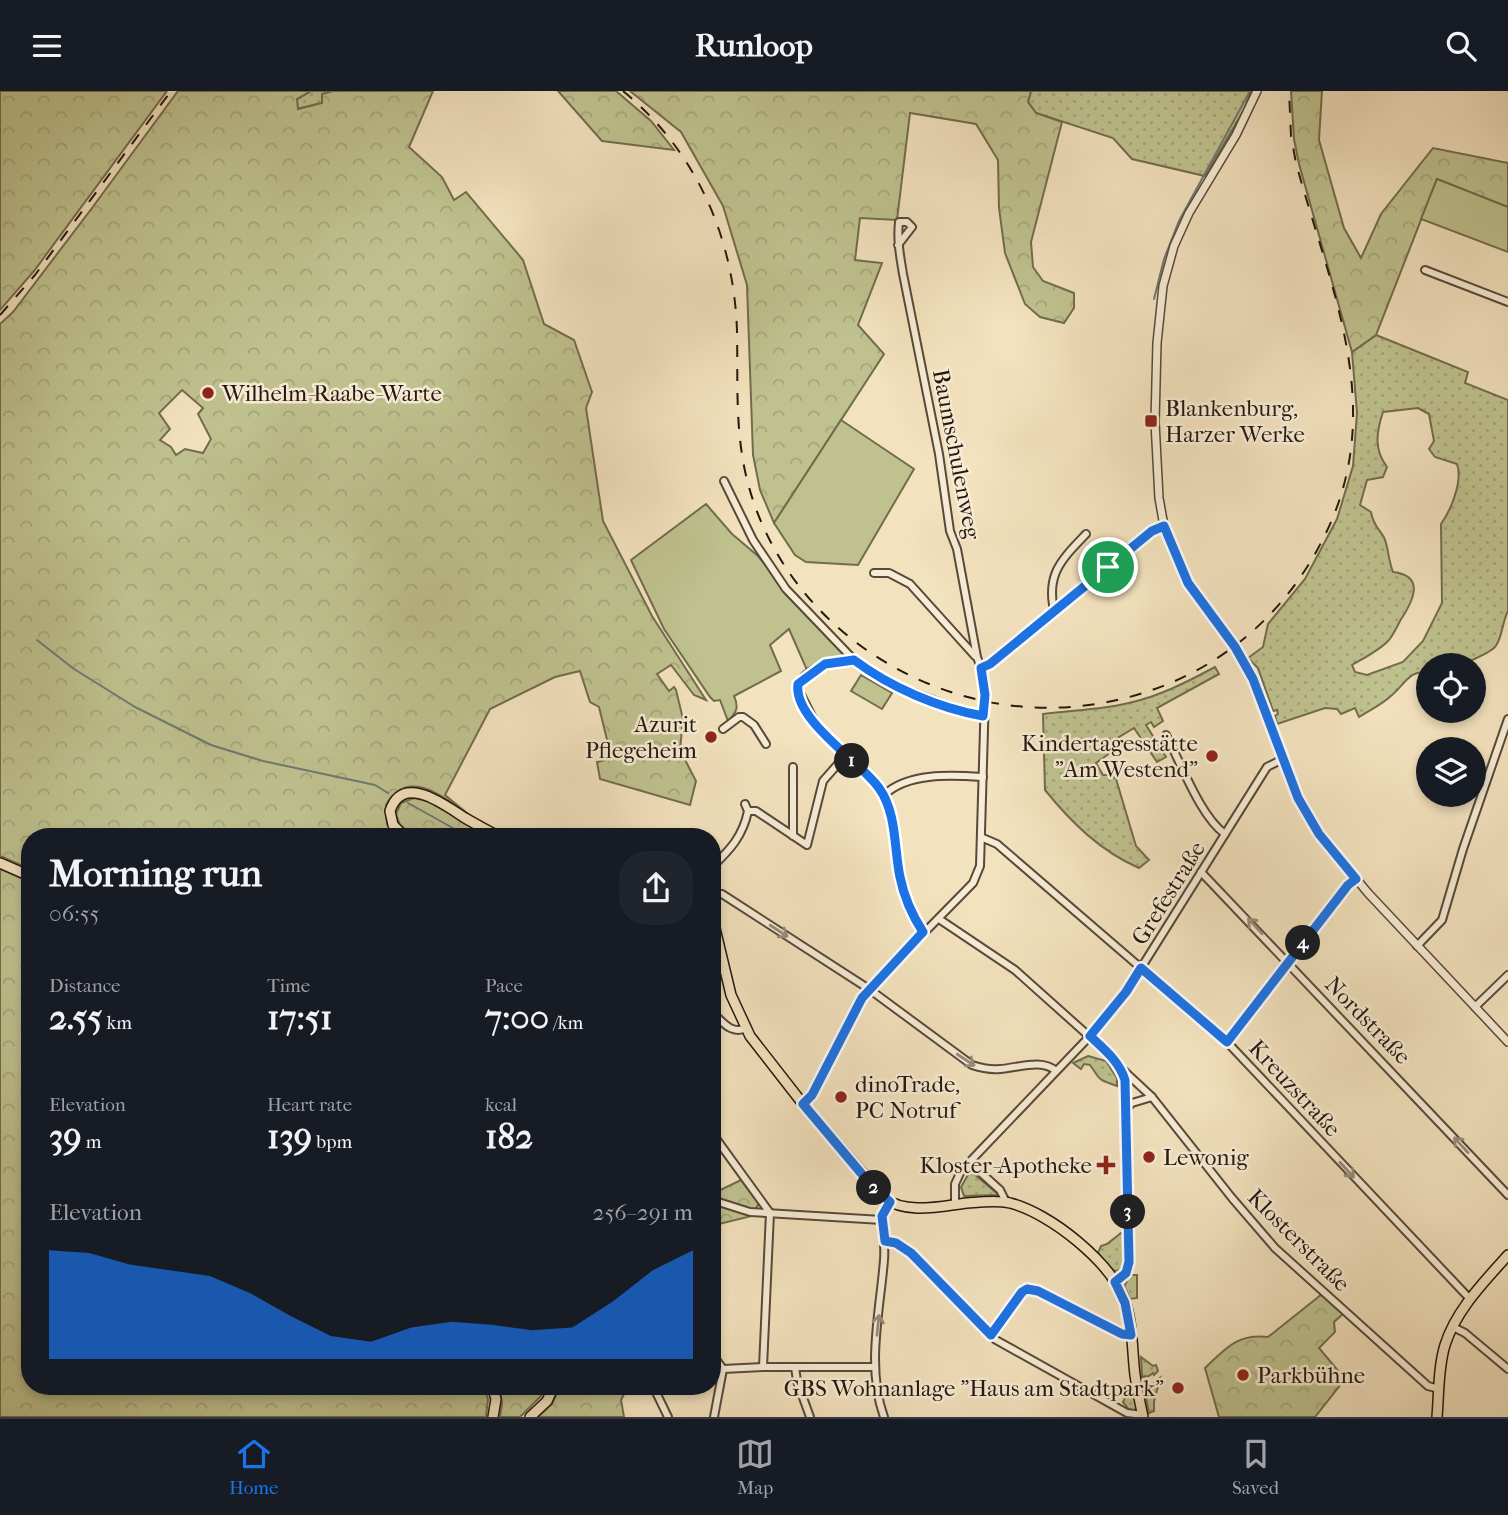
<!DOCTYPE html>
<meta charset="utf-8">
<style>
body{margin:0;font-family:"IM FELL French Canon",serif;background:#20242c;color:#f1f3f6;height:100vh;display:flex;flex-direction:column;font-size:26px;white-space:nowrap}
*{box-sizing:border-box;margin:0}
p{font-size:23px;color:#9ea1a6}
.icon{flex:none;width:38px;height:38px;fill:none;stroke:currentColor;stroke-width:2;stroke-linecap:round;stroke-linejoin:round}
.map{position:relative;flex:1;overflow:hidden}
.panel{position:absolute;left:21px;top:737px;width:700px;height:567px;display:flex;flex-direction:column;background:#171b24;border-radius:28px;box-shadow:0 4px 10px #0003}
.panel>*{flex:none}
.tools{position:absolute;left:1416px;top:562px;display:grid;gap:14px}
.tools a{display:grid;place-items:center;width:70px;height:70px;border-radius:50%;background:#171b24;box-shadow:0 4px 10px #0003;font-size:35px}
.pin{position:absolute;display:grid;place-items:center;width:60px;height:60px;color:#fff;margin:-30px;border:4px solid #fff;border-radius:50%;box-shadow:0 2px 7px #0007}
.km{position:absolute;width:35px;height:35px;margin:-18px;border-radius:50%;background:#222;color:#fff;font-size:19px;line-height:35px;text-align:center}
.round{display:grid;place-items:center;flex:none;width:74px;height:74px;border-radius:28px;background:#20242c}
.head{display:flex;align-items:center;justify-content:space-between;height:119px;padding:0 28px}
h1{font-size:38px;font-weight:800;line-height:52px}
.figures{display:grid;grid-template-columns:repeat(3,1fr);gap:10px;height:119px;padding:7px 28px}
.figures div{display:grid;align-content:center}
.figures b{font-size:35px;font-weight:800}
.figures small{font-size:19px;font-weight:400}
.figures p{font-size:19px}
.chart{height:196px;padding:14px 28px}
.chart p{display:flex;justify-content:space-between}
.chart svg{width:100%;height:126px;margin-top:7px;fill:#1a73e8;opacity:.7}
header{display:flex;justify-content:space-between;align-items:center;height:91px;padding:0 28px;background:#171b24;font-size:32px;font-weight:800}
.menu{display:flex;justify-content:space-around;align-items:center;height:98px;border-top:2px solid #363941;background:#171b24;font-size:19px;color:#9ea1a6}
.menu a{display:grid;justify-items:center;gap:4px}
.menu .on{color:#1a73e8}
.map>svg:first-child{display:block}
</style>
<header><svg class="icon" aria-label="menu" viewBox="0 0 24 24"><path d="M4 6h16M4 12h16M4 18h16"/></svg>Runloop<svg class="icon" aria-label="search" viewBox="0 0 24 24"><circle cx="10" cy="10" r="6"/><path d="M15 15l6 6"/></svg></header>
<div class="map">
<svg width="1508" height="1326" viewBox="0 0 1508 1326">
<defs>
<pattern id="grass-dots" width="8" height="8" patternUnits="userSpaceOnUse" patternTransform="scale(1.75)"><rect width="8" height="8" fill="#bfc28f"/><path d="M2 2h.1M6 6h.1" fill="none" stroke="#a4a67a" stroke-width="1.8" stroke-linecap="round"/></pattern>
<pattern id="forest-crowns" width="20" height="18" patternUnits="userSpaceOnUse" patternTransform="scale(1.75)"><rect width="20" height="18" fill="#bfc28f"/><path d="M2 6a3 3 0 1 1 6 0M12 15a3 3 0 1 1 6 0" fill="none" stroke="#a4a67a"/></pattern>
</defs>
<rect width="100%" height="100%" fill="#f3e2be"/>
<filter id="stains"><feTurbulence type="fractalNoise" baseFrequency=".00286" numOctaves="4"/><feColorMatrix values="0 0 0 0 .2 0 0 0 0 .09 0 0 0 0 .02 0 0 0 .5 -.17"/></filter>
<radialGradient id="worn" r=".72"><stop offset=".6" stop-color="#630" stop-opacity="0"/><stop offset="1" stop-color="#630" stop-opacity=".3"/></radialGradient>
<g fill="url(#grass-dots)" stroke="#726c4e" stroke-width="2" fill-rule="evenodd">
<path d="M 311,0 L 333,0 L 323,3 L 322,12 L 297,18 L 296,9 Z"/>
<path d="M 1031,0 L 1251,0 L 1244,19 L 1205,85 L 1132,68 L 1113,47 L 1036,22 L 1028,11 Z"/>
<path d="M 1376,244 L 1468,281 L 1465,292 L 1508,309 L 1508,520 C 1502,531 1502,550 1494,557 C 1487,563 1476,567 1468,571 L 1466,574 L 1428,574 L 1428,582 C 1411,577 1403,595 1392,604 C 1383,613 1370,619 1359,626 L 1355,617 L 1341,623 L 1337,618 L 1325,617 L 1277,633 L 1275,625 L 1278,623 L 1277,619 L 1273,620 L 1258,577 L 1248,567 L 1263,556 L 1268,533 L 1305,488 L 1337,428 L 1353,375 L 1357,322 L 1352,261 ZM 1418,317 L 1429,323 L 1434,350 L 1429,358 L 1435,366 L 1457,373 C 1463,390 1451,419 1441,433 L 1442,512 L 1423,550 L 1403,571 L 1367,584 L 1355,581 L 1352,574 C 1364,567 1380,559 1389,549 C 1393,544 1397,536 1400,530 C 1412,512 1427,485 1393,481 C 1389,471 1389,463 1386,452 C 1383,439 1374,439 1371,421 L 1360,414 L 1367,389 L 1383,386 L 1387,376 C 1374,359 1376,342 1383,321 Z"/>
<path d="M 1215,576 L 1219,583 L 1157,617 L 1163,630 L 1154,636 L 1151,631 L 1146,634 L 1166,666 L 1157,671 L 1134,637 L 1106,654 L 1110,662 L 1096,672 L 1103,684 L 1110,684 L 1116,688 L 1136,755 L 1149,769 L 1139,777 C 1100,760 1071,731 1045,699 L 1043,623 C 1073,619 1100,619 1129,612 C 1160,605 1187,591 1215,576 Z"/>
<path d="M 1088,965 L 1106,970 L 1117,987 L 1117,995 C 1096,988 1101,989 1090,974 L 1084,973 L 1081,978 L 1073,972 Z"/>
<path d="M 969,1082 L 974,1083 L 999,1104 L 964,1105 L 961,1096 Z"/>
<path d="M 1121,1142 L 1125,1144 L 1126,1172 L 1121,1179 L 1114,1180 L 1097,1164 L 1101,1155 L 1107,1153 Z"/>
<path d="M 1130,1184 L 1137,1184 L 1137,1207 L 1130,1208 L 1124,1196 Z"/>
<path d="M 1141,1266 L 1153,1275 L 1156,1274 L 1158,1280 L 1154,1284 L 1153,1282 L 1149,1285 L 1142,1286 Z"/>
<path d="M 1160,1287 L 1154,1311 L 1154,1320 L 1149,1322 L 1144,1297 L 1151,1295 Z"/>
<path d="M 1130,1296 L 1133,1296 L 1137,1317 L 1134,1320 L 1130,1320 L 1123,1311 Z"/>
</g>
<g fill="url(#forest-crowns)" stroke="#726c4e" stroke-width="2" fill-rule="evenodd">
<path d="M 0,0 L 167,0 L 34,180 L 0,219 Z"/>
<path d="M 178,0 L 311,0 L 297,8 L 298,18 L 322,12 L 322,3 L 333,0 L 433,0 L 409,56 L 442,86 L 454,109 L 466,101 L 523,169 L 544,233 L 574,249 L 592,301 L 586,317 L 603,430 L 652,525 L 706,609 L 694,604 L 671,574 L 657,583 L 669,600 L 674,596 L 676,599 L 683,628 L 680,659 L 696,690 L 690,714 L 600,688 L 597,671 L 605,669 L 609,657 L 599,616 L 590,611 L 580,580 L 555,586 L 490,618 L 445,704 L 473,727 C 448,710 408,673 386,714 L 387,733 L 399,745 L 30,746 L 30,778 L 0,765 L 0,233 L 13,221 L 92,117 ZM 182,299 L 203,317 L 198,323 L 211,348 L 203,362 L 185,358 L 176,364 L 171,356 L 160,349 L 170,338 L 159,322 Z"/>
<path d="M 558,0 L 616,0 L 651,30 L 674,59 L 602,50 Z"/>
<path d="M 630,0 L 1031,0 L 1028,11 L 1036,22 L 1062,31 L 1031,151 L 1033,176 L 1043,190 L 1074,202 L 1074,217 L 1064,232 L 1040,226 L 1025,213 L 1005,162 L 999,117 L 998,69 L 976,33 L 910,22 L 897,129 L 860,127 L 855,169 L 882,172 L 858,234 L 884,263 L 774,432 L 760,399 L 753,364 L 747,194 L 723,115 L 681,41 Z"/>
<path d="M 1291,0 L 1322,0 L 1319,49 L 1344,137 L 1361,167 L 1381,123 L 1433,57 L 1508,72 L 1508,116 L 1437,88 L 1376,244 L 1352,261 L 1299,73 L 1294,48 Z"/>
<path d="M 414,707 L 428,710 L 489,745 L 414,745 L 400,734 L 396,723 L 401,712 Z"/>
<path d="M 0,778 L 30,791 L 30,1295 L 483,1295 L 488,1308 L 486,1326 L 0,1326 Z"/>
<path d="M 741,1089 L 759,1112 L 752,1125 L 719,1133 L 712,1132 L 712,1103 Z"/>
<path d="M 1322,1203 L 1343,1223 L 1334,1231 L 1335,1241 L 1319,1257 L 1345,1288 L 1315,1326 L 1219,1326 L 1205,1277 C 1227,1256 1237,1243 1268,1246 Z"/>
<path d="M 499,1295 L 546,1295 L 541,1305 L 520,1326 L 500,1326 L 502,1312 Z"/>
<path d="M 560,1295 L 628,1295 L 621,1309 L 624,1326 L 538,1326 L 552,1313 Z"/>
</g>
<g fill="#bfc28f" stroke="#726c4e" stroke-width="2">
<path d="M 1437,88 L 1508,116 L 1508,161 L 1421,128 Z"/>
<path d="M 841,329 L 914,378 L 858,474 L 806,471 L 795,464 L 774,432 Z"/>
<path d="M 706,413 L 732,443 L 758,465 L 801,518 L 844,563 L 844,567 C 828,567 820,570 807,579 L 789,538 L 770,554 L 781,580 L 734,605 C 739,616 737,621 728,630 L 720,609 L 714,610 L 710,606 L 664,538 L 631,469 Z"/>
<path d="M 861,584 L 892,602 L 882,618 L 851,600 Z"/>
</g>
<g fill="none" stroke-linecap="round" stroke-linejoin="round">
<g stroke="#6c7a73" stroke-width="2">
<path d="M 1154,208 L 1164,168 L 1179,130 L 1250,0"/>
<path d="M 37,549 L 74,578 L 135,616 L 211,654 L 263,670 L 375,694 L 388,702"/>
<path d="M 408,712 L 469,746"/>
</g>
<defs>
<g id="minor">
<path d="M 1425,179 L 1508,211"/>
<path d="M 724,390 L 753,449 L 786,498 L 854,569 L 870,581 L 896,595 L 946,614 L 983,625"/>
<path d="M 874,482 L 889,482 L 910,493 L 975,565"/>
<path d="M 1054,519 C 1046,483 1062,468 1086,443"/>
<path d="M 854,569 C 835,572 802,575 798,598 L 816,633 L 845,665 L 870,685 L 884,704 L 890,720 L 904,801 L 923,841"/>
<path d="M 981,577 L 1000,565 L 1152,440 L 1164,435"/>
<path d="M 723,638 L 739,626 L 743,626 L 754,634 L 766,653"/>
<path d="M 1166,644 C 1181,672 1200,725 1225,743"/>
<path d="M 793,676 L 793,745"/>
<path d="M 884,704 C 908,681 952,684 983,686"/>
<path d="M 748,720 L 756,720 L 807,754 L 823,690 L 845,665"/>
<path d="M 983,747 L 997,753 L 1227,951 L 1470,1208"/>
<path d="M 712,776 C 730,759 743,745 748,720 L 745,713"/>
<path d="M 1201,781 L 1508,1104"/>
<path d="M 712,803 L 722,803 L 869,898 L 972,974 C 981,977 990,979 1000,978 C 1018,977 1042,967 1056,980"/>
<path d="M 939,828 L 1015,879 L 1109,963 L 1121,978 L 1125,989 L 1130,1171 L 1126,1182 L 1115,1190"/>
<path d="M 1417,855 L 1442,829 L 1463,758 L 1508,628"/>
<path d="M 1475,916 L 1508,884"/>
<path d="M 712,921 C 723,931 731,944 746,937"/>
<path d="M 1227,951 L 1348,795 L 1356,788"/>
<path d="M 1123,979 L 1152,1006 L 1232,1107 L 1275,1157 L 1428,1295 L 1439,1298"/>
<path d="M 803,1013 L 812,1004 L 857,916 L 869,898 L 973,792 L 980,775 L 985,604 L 981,577 L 977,566 L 957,458 L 950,440 L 939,363 L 903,183 C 900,165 897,149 899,131 L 907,131 L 912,136 L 898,154"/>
<path d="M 1127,1017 L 1132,1012 L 1152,1006"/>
<path d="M 712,1042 L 770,1122"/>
<path d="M 969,1071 L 1000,1099 L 1006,1111"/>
<path d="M 712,1109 L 750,1121 L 882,1129"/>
<path d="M 955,1114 L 955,1093 L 961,1080 L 1090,945 L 1126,901 L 1267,676 L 1283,668"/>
<path d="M 885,1151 L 896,1152 L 911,1162 L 996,1249 L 1127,1322 L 1143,1324"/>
<path d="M 1453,1236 L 1465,1242 L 1508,1278"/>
<path d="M 991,1244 L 1022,1201 L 1031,1198 L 1122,1243 L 1131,1244"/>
<path d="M 712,1263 L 723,1278 L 714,1326"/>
<path d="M 763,1276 L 770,1122"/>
<path d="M 795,1276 L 797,1290 L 810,1326"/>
<path d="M 723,1278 L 763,1276 L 875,1276"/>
<path d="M 653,1295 L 668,1326"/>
<path d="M 884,1326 C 866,1276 880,1220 884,1169 C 886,1145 878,1133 889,1111"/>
</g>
<path id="tertiary" d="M 1257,0 L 1236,44 L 1189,122 L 1174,155 L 1163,195 L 1157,252 L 1155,331 L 1159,407 L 1164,435 L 1188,493 L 1232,551 L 1253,588 L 1298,707 L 1319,743 L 1368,802 L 1508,951"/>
<g id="primary">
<path d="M 405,746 L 393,734 L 390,720 C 403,681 446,715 465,727 C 477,734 488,740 500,746"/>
<path d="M 0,772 L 30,785"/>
<path d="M 712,825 L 731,904 L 750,945 L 803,1013 L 884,1107 C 907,1124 941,1115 967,1112 C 981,1111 996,1109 1010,1112 C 1050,1122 1111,1171 1125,1210 C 1133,1234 1132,1259 1135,1284 C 1137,1298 1140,1312 1143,1326"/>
<path d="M 492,1295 L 496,1308 L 493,1326"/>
<path d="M 530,1326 L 547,1310 L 554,1295"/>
<path d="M 1437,1326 C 1439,1303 1438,1277 1445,1254 C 1456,1219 1484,1191 1508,1164"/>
</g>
</defs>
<use href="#minor" stroke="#58493a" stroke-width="10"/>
<use href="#tertiary" stroke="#58493a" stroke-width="10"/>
<use href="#primary" stroke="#25160e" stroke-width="12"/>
<use href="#minor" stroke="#f7ecd5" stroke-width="6"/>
<use href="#tertiary" stroke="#f7ecd5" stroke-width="7"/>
<use href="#primary" stroke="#f3e2be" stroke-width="9"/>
<g stroke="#25160e" stroke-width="2" stroke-dasharray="12 12" stroke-linecap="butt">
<path d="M 623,0 C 696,60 734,146 737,240 C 738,287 735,333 745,380 C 779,537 941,638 1096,613 C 1198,597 1280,536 1325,444 C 1388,316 1330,198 1296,72 L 1291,45 L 1289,0"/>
<path d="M 0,224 L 35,184 L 171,0"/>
</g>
</g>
<defs><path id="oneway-shaft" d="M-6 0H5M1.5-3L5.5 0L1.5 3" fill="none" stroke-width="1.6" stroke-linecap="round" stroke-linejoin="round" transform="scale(1.75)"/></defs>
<g stroke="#988c7b">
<use href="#oneway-shaft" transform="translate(1255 835) rotate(-133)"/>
<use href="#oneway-shaft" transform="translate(779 840) rotate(33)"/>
<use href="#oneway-shaft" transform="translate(966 969) rotate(33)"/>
<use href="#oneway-shaft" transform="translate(1461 1054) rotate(-133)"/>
<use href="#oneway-shaft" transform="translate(1347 1079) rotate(47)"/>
<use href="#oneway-shaft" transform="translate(878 1234) rotate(-84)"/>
</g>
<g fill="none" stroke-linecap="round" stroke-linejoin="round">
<defs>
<path id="route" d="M 1164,435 L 1188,492 L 1235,556 L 1253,588 L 1298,707 L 1319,743 L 1356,788 L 1348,794 L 1227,951 L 1141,877 L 1126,901 L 1090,945 C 1104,958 1119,970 1125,989 L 1129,1171 L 1126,1182 L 1115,1191 L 1125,1212 L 1131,1244 L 1122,1243 L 1038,1200 L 1027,1198 L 1022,1201 L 991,1244 L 911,1162 L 896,1152 L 885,1150 L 882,1125 L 890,1111 L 866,1088 L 803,1013 L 812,1004 L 862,907 L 923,841 C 912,824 904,806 900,786 C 894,758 897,722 879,697 C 861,671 793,629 798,593 L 825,573 L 854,569 C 890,596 938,617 983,625 L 985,604 L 981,577 L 990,573 L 1152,440 Z"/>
</defs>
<use href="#route" stroke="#fff" stroke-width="14"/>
<use href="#route" stroke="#1a73e8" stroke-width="9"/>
</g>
<g fill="#8f2418" stroke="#f7ecd5" stroke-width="2.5">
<circle cx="208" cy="302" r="7"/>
<rect x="1144" y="323" width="14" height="14" rx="3.5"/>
<circle cx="711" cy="646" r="7"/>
<circle cx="1212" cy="665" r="7"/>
<circle cx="841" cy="1006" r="7"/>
<circle cx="1149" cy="1066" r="7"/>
<path d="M1102.5 1063.5h7v7h7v7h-7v7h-7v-7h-7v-7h7z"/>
<circle cx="1243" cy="1284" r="7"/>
<circle cx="1178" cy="1297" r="7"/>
</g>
<g text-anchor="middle" stroke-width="5" stroke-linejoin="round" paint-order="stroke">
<g font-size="23" fill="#25160e" stroke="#f7ecd5" text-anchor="start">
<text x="222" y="310">Wilhelm-Raabe-Warte</text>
<text x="1165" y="325">Blankenburg,<tspan x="1165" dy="26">Harzer Werke</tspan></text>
<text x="697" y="641" text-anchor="end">Azurit<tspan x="697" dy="26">Pflegeheim</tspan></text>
<text x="1198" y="660" text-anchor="end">Kindertagesstätte<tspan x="1198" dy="26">"Am Westend"</tspan></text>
<text x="855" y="1001">dinoTrade,<tspan x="855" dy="26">PC Notruf</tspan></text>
<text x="1163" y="1074">Lewonig</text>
<text x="1092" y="1082" text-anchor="end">Kloster-Apotheke</text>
<text x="1257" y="1292">Parkbühne</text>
<text x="1164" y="1305" text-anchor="end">GBS Wohnanlage "Haus am Stadtpark"</text>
</g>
<g font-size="23" fill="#25160e" stroke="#f7ecd5">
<text transform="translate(957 363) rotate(79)" y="8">Baumschulenweg</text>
<text transform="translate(1168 802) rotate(-58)" y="8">Grefestraße</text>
<text transform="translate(1368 929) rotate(46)" y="8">Nordstraße</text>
<text transform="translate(1295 997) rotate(47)" y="8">Kreuzstraße</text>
<text transform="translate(1299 1149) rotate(45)" y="8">Klosterstraße</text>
</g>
</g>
<rect width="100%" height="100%" filter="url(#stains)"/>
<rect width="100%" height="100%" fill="url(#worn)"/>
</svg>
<div class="tools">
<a><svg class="icon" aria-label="locate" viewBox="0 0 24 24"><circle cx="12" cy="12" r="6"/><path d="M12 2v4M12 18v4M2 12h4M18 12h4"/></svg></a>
<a><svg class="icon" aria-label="layers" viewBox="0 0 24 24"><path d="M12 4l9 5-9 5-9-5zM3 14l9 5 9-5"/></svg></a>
</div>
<div class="pin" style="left:1108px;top:476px;background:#1e9e55"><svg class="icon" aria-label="arrive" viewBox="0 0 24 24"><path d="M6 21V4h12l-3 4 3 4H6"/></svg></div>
<b class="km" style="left:852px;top:670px">1</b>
<b class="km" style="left:874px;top:1097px">2</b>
<b class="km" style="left:1128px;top:1121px">3</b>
<b class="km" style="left:1303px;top:852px">4</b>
<section class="panel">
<div class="head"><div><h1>Morning run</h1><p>06:55</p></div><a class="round"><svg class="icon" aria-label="share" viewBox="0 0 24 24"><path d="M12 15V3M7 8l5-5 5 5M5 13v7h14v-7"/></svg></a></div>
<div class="figures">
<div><p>Distance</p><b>2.55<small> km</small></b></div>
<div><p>Time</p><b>17:51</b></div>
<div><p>Pace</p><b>7:00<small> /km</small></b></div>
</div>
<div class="figures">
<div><p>Elevation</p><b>39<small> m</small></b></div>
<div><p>Heart rate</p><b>139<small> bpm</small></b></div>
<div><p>kcal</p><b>182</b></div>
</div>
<div class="chart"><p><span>Elevation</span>256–291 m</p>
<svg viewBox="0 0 160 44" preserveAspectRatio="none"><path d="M0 44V6L10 7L20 11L30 13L40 15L50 21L60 29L70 36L80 38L90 33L100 31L110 32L120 34L130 33L140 24L150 13L160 6V44z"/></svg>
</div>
</section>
</div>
<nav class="menu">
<a class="on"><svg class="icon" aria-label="home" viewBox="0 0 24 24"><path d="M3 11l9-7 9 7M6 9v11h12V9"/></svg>Home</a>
<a><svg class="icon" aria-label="map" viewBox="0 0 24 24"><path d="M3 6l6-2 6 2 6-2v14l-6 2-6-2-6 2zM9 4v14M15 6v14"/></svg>Map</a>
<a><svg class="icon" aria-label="saved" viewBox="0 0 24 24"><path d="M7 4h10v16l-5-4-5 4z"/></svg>Saved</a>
</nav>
